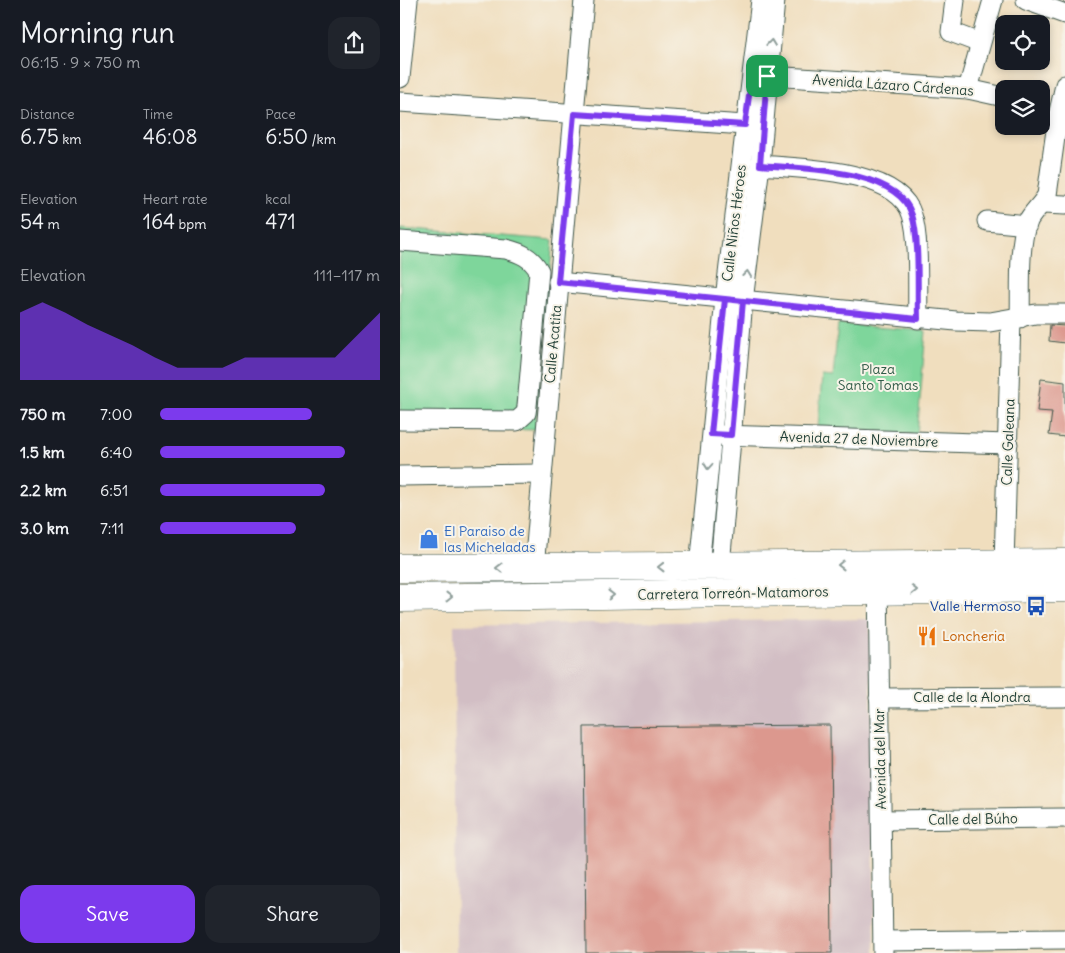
<!DOCTYPE html>
<meta charset="utf-8">
<style>
body{margin:0;font-family:Delius,sans-serif;background:#20242c;color:#f1f3f6;height:100vh;display:flex;flex-direction:column;font-size:19px;white-space:nowrap}
*{box-sizing:border-box;margin:0}
p{font-size:16px;color:#9ea1a6}
.icon{flex:none;width:28px;height:28px;fill:none;stroke:currentColor;stroke-width:2;stroke-linecap:round;stroke-linejoin:round}
.map{position:relative;flex:1;overflow:hidden}
.drawer{display:flex;flex-direction:column;background:#171b24;width:400px}
.drawer>*{flex:none}
.controls{position:absolute;left:595px;top:15px;display:grid;gap:10px}
.controls a{display:grid;place-items:center;width:55px;height:55px;border-radius:10px;background:#171b24;box-shadow:0 2px 8px #0003;font-size:25px}
.pin{position:absolute;display:grid;place-items:center;width:42px;height:42px;color:#fff;margin:-21px;border-radius:10px;box-shadow:0 2px 8px #0006}
.round{display:grid;place-items:center;flex:none;width:52px;height:52px;border-radius:15px;background:#20242c}
.overview{display:flex;align-items:center;justify-content:space-between;height:85px;padding:0 20px}
h1{font-size:28px;font-weight:600;line-height:38px}
.metrics{display:grid;grid-template-columns:repeat(3,1fr);gap:8px;height:85px;padding:5px 20px}
.metrics div{display:grid;align-content:center}
.metrics b{font-size:21px;font-weight:600}
.metrics small{font-size:14px;font-weight:400}
.metrics p{font-size:14px}
.chart{height:140px;padding:10px 20px}
.chart p{display:flex;justify-content:space-between}
.chart svg{width:100%;height:90px;margin-top:5px;fill:#7c3aed;opacity:.7}
.action{display:flex;gap:10px;margin-top:auto;padding:10px 20px}
.action a{flex:1;height:58px;border-radius:15px;background:#7c3aed;color:#fff;font-size:20px;font-weight:600;line-height:58px;text-align:center}
.action a+a{background:#20242c;color:#f1f3f6}
ul{padding:0 20px;list-style:none;font-size:16px}
li{display:grid;grid-template-columns:80px 60px 1fr;align-items:center;height:38px}
li i{height:12px;border-radius:6px;background:#7c3aed}
main{display:flex;flex:1;min-height:0}
.map>svg:first-child{display:block}
</style>
<main>
<section class="drawer">
<div class="overview"><div><h1>Morning run</h1><p>06:15 · 9 × 750 m</p></div><a class="round"><svg class="icon" aria-label="share" viewBox="0 0 24 24"><path d="M12 15V3M7 8l5-5 5 5M5 13v7h14v-7"/></svg></a></div>
<div class="metrics">
<div><p>Distance</p><b>6.75<small> km</small></b></div>
<div><p>Time</p><b>46:08</b></div>
<div><p>Pace</p><b>6:50<small> /km</small></b></div>
</div>
<div class="metrics">
<div><p>Elevation</p><b>54<small> m</small></b></div>
<div><p>Heart rate</p><b>164<small> bpm</small></b></div>
<div><p>kcal</p><b>471</b></div>
</div>
<div class="chart"><p><span>Elevation</span>111–117 m</p>
<svg viewBox="0 0 160 44" preserveAspectRatio="none"><path d="M0 44V11L10 6L20 11L30 17L40 22L50 27L60 33L70 38L80 38L90 38L100 33L110 33L120 33L130 33L140 33L150 22L160 11V44z"/></svg>
</div>
<ul>
<li><b>750 m</b>7:00<i style="width:69%"></i></li>
<li><b>1.5 km</b>6:40<i style="width:84%"></i></li>
<li><b>2.2 km</b>6:51<i style="width:75%"></i></li>
<li><b>3.0 km</b>7:11<i style="width:62%"></i></li>
</ul>
<div class="action"><a>Save</a><a>Share</a></div>
</section>
<div class="map">
<svg width="665" height="953" viewBox="0 0 665 953">
<rect width="100%" height="100%" fill="#f7f3e8"/>
<filter id="ink" filterUnits="userSpaceOnUse"><feTurbulence type="fractalNoise" baseFrequency=".02" numOctaves="2"/><feDisplacementMap in="SourceGraphic" scale="10" xChannelSelector="R" yChannelSelector="G"/><feConvolveMatrix kernelMatrix="1 2 1 2 8 2 1 2 1" color-interpolation-filters="sRGB"/></filter>
<filter id="wash" filterUnits="userSpaceOnUse"><feTurbulence type="fractalNoise" baseFrequency=".0096" numOctaves="4" result="noise"/><feDisplacementMap in="SourceGraphic" scale="20" xChannelSelector="R" yChannelSelector="G"/><feGaussianBlur stdDeviation="1.12" result="paint"/><feColorMatrix in="noise" values="0 0 0 0 0 0 0 0 0 0 0 0 0 0 0 0 0 1.4 0 .05"/><feComposite in="paint" operator="in"/></filter>
<g filter="url(#wash)">
<rect width="100%" height="100%" fill="#f0debe"/>
<path fill="#d2bec4" d="M 470,619 L 475,953 L 56,953 L 54,625 Z"/>
<g fill="#7ed69b" stroke="#4e8a68">
<path d="M 0,228 L 153,240 L 135,430 L 0,426 Z"/>
<path d="M 438,324 L 526,331 L 517,435 L 418,427 L 422,376 L 433,377 Z"/>
</g>
<g id="blocks">
<g fill="#dc988e">
<path d="M 650,325 L 665,326 L 665,343 L 649,341 Z"/>
<path d="M 641,379 L 665,382 L 665,437 L 649,435 L 652,412 L 637,411 Z"/>
<path d="M 430,725 L 432,953 L 186,953 L 184,727 Z"/>
</g>
</g>
</g>
<g filter="url(#ink)">
<use href="#blocks" fill-opacity="0" stroke="#3e5549" stroke-width="1"/>
<g fill="none" stroke-linecap="round" stroke-linejoin="round">
<defs>
<g id="minor">
<path d="M 555,0 L 551,32 L 580,43"/>
<path d="M 626,0 L 665,14"/>
<path d="M 355,75 L 568,89 L 604,97"/>
<path d="M 0,78 L 8,0"/>
<path d="M 568,89 L 593,0"/>
<path d="M 0,102 L 345,125"/>
<path d="M 360,165 C 400,169 498,168 512,215 C 520,239 517,291 518,319"/>
<path d="M 643,204 L 665,205"/>
<path d="M 587,221 L 627,225"/>
<path d="M 0,241 L 106,249 C 121,253 131,257 139,271 L 127,406 L 126,413 L 117,421 L 0,420"/>
<path d="M 158,282 L 556,321 L 590,322 L 636,314 L 665,314"/>
<path d="M 620,318 C 621,292 618,246 627,223 C 632,212 642,205 647,195 L 658,116 L 665,85"/>
<path d="M 320,435 L 608,444"/>
<path d="M 0,476 L 140,474"/>
<path d="M 604,564 L 611,319"/>
<path d="M 320,566 L 343,301 L 360,165 L 375,0"/>
<path d="M 299,567 L 325,299 L 361,0"/>
<path d="M 134,568 L 184,0"/>
<path d="M 478,579 L 483,953"/>
<path d="M 479,698 L 665,697"/>
<path d="M 482,820 L 665,818"/>
<path d="M 483,941 L 665,939"/>
</g>
<g id="highway">
<path d="M 0,568 L 665,563"/>
<path d="M 0,598 L 665,588"/>
</g>
</defs>
<use href="#minor" stroke="#3e5549" stroke-width="21"/>
<use href="#highway" stroke="#3e5549" stroke-width="29"/>
<use href="#minor" stroke="#fff" stroke-width="19"/>
<use href="#highway" stroke="#fff" stroke-width="28"/>
</g>
<defs><path id="oneway-chevron" d="M-2-3.5L2.5 0L-2 3.5" fill="none" stroke-width="1.6" stroke-linecap="round" stroke-linejoin="round" transform="scale(1.25)"/></defs>
<g stroke="#8f9e9a">
<use href="#oneway-chevron" transform="translate(371 43) rotate(-84)"/>
<use href="#oneway-chevron" transform="translate(347 274) rotate(-83)"/>
<use href="#oneway-chevron" transform="translate(308 466) rotate(95)"/>
<use href="#oneway-chevron" transform="translate(441 565) rotate(179)"/>
<use href="#oneway-chevron" transform="translate(261 567) rotate(180)"/>
<use href="#oneway-chevron" transform="translate(99 568) rotate(180)"/>
<use href="#oneway-chevron" transform="translate(514 590) rotate(-1)"/>
<use href="#oneway-chevron" transform="translate(211 595) rotate(-1)"/>
<use href="#oneway-chevron" transform="translate(49 597) rotate(-1)"/>
</g>
</g>
<g fill="none" stroke-linecap="round" stroke-linejoin="round" filter="url(#ink)">
<defs>
<path id="route" d="M 367,76 L 352,74 L 345,125 L 174,114 L 158,282 L 325,299 L 343,301 L 331,435 L 311,434 L 325,299 L 518,319 C 517,291 520,239 512,215 C 498,168 400,169 360,165 L 367,76"/>
</defs>
<use href="#route" stroke="#fff" stroke-width="10"/>
<use href="#route" stroke="#7c3aed" stroke-width="6"/>
</g>
<defs>
<symbol id="shop-bare" viewBox="-9 -9 18 18"><path d="M-5-2.5h2.3a2.7 3.5 0 0 1 5.4 0H5L5.5 6h-11ZM-1.5-2.5h3a1.5 2.3 0 0 0-3 0Z" fill="#3f7fe0" stroke="#f7f3e8" stroke-width="2.5" paint-order="stroke"/></symbol>
<symbol id="bus-bare" viewBox="-9 -9 18 18"><path d="M-5-6H5V4H4V6H2V4H-2V6H-4V4H-5ZM-3.5-4V0h7V-4ZM-3.5 1.2v1.5H-2V1.2ZM2 1.2v1.5H3.5V1.2Z" fill="#1a4fb4" stroke="#f7f3e8" stroke-width="2.5" paint-order="stroke"/></symbol>
<symbol id="restaurant-bare" viewBox="-9 -9 18 18"><path d="M-5-6h1v4h1v-4h1v4h1v-4h1v5L-1.5 .5V6h-2V.5L-5-1ZM5-6V6H3V1.5H1.5Q1.5-4 5-6Z" fill="#e8710a" stroke="#f7f3e8" stroke-width="2.5" paint-order="stroke"/></symbol>
</defs>
<g fill-rule="evenodd">
<use href="#shop-bare" x="15" y="525" width="28" height="28"/>
<use href="#bus-bare" x="622" y="592" width="28" height="28"/>
<use href="#restaurant-bare" x="513" y="622" width="28" height="28"/>
</g>
<g text-anchor="middle" stroke-width="4" stroke-linejoin="round" paint-order="stroke">
<g font-size="14" fill="#1f3d34" stroke="#f7f3e8">
<text transform="translate(493 85) rotate(4)" y="5">Avenida Lázaro Cárdenas</text>
<text transform="translate(334 223) rotate(-83)" y="5">Calle Niños Héroes</text>
<text transform="translate(153 344) rotate(-85)" y="5">Calle Acatita</text>
<text transform="translate(459 439) rotate(2)" y="5">Avenida 27 de Noviembre</text>
<text transform="translate(608 442) rotate(-88)" y="5">Calle Galeana</text>
<text transform="translate(333 593) rotate(-1)" y="5">Carretera Torreón-Matamoros</text>
<text x="572" y="702">Calle de la Alondra</text>
<text transform="translate(480 759) rotate(-91)" y="5">Avenida del Mar</text>
<text transform="translate(573 819) rotate(-1)" y="5">Calle del Búho</text>
</g>
<g font-size="14" fill="#325c49" stroke="#f7f3e8">
<text x="478" y="374">Plaza<tspan x="478" dy="16">Santo Tomas</tspan></text>
</g>
<g font-size="14" fill="#366cbe" stroke="#f7f3e8" text-anchor="start">
<text x="44" y="536">El Paraiso de<tspan x="44" dy="16">las Micheladas</tspan></text>
</g>
<g font-size="14" fill="#164399" stroke="#f7f3e8" text-anchor="end">
<text x="621" y="611">Valle Hermoso</text>
</g>
<g font-size="14" fill="#c56008" stroke="#f7f3e8" text-anchor="start">
<text x="542" y="641">Loncheria</text>
</g>
</g>
</svg>
<div class="controls">
<a><svg class="icon" aria-label="locate" viewBox="0 0 24 24"><circle cx="12" cy="12" r="6"/><path d="M12 2v4M12 18v4M2 12h4M18 12h4"/></svg></a>
<a><svg class="icon" aria-label="layers" viewBox="0 0 24 24"><path d="M12 4l9 5-9 5-9-5zM3 14l9 5 9-5"/></svg></a>
</div>
<div class="pin" style="left:367px;top:76px;background:#1e9e55"><svg class="icon" aria-label="arrive" viewBox="0 0 24 24"><path d="M6 21V4h12l-3 4 3 4H6"/></svg></div>
</div>
</main>
